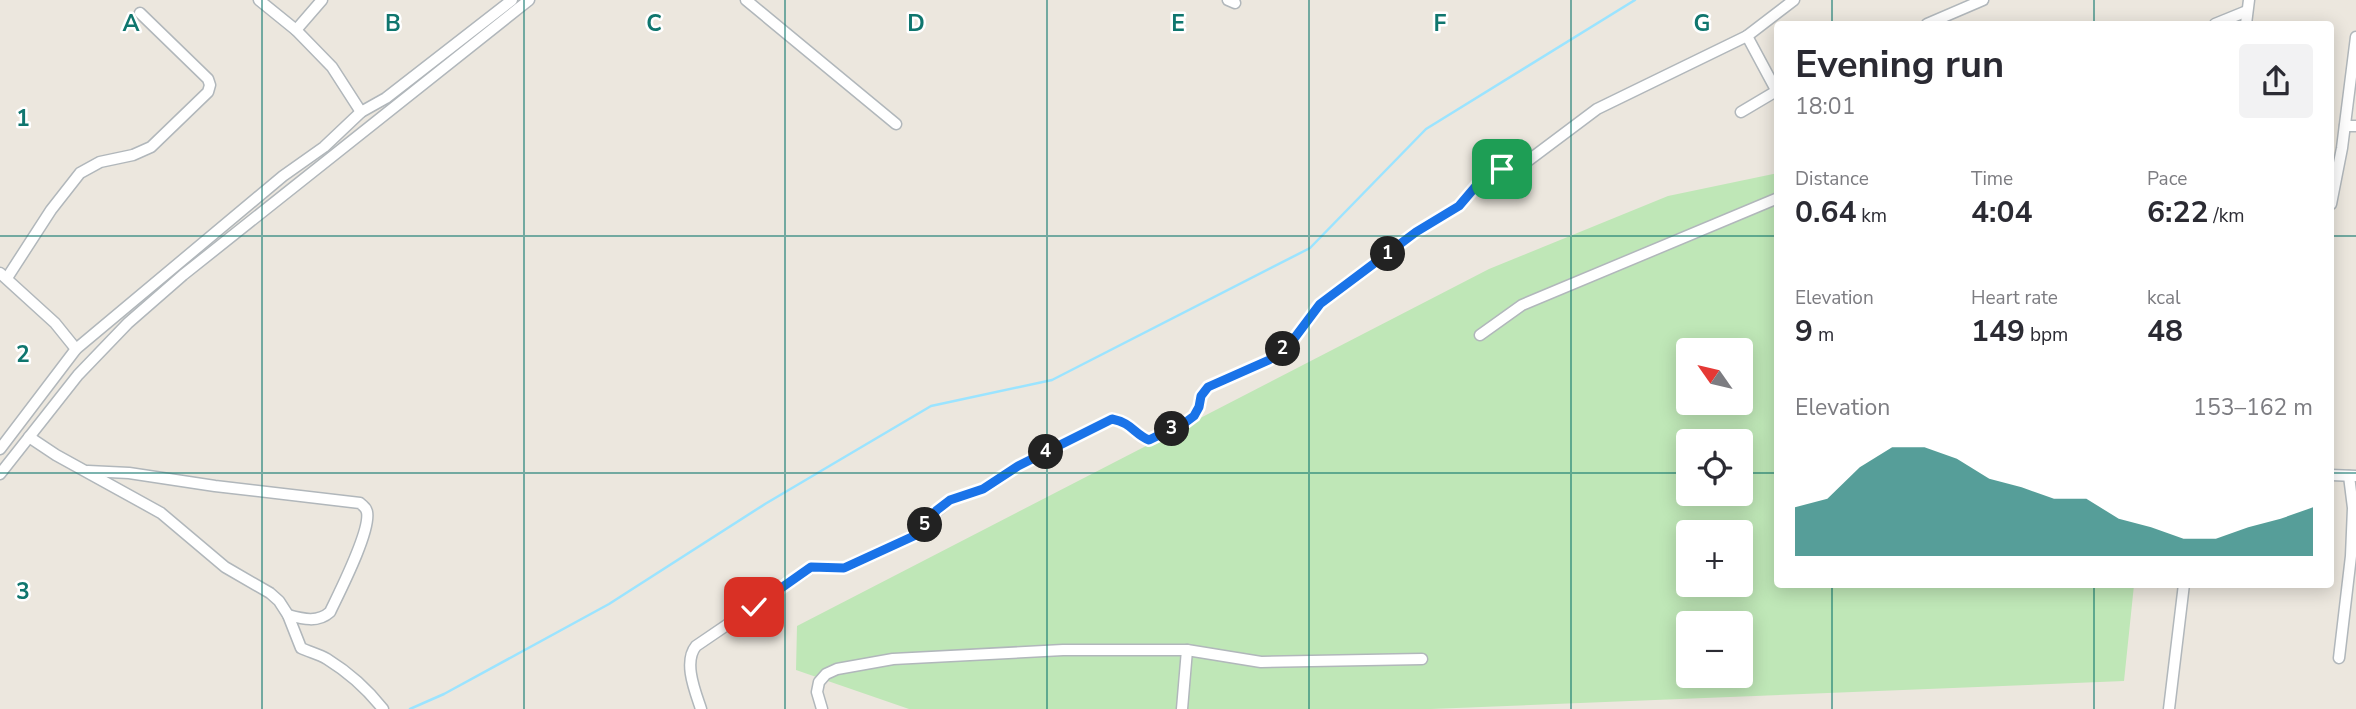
<!DOCTYPE html>
<meta charset="utf-8">
<style>
body{margin:0;font-family:"Nunito Sans",sans-serif;background:#f2f2f3;color:#2b2b33;height:100vh;display:flex;flex-direction:column;font-size:26px;white-space:nowrap}
*{box-sizing:border-box;margin:0}
p{font-size:23px;color:#7c7c81}
.icon{flex:none;width:38px;height:38px;fill:none;stroke:currentColor;stroke-width:2;stroke-linecap:round;stroke-linejoin:round}
.map{position:relative;flex:1;overflow:hidden}
.panel{position:absolute;left:1774px;top:21px;width:560px;height:567px;display:flex;flex-direction:column;background:#fff;border-radius:7px;box-shadow:0 4px 18px #0003}
.panel>*{flex:none}
.needle{width:46px;rotate:304deg}
.controls{position:absolute;left:1676px;top:338px;display:grid;gap:14px}
.controls a{display:grid;place-items:center;width:77px;height:77px;border-radius:7px;background:#fff;box-shadow:0 4px 18px #0003;font-size:35px}
.pin{position:absolute;display:grid;place-items:center;width:60px;height:60px;color:#fff;margin:-30px;border-radius:14px;box-shadow:0 4px 10px #0006}
.km{position:absolute;width:35px;height:35px;margin:-18px;border-radius:50%;background:#222;color:#fff;font-size:19px;line-height:35px;text-align:center}
.round{display:grid;place-items:center;flex:none;width:74px;height:74px;border-radius:7px;background:#f2f2f3}
.summary{display:flex;align-items:center;justify-content:space-between;height:119px;padding:0 21px}
h1{font-size:38px;font-weight:700;line-height:52px}
.metrics{display:grid;grid-template-columns:repeat(3,1fr);gap:10px;height:119px;padding:7px 21px}
.metrics div{display:grid;align-content:center}
.metrics b{font-size:30px;font-weight:700}
.metrics small{font-size:19px;font-weight:400}
.metrics p{font-size:19px}
.chart{height:196px;padding:14px 21px}
.chart p{display:flex;justify-content:space-between}
.chart svg{width:100%;height:126px;margin-top:7px;fill:#0f766e;opacity:.7}
.map>svg:first-child{display:block}
</style>
<div class="map">
<svg width="2356" height="709" viewBox="0 0 2356 709">
<rect width="100%" height="100%" fill="#ece7de"/>
<path fill="#bfe7b7" fill-rule="evenodd" d="M 1778,173 L 1778,584 L 2134,585 L 2124,681 L 1431,709 L 909,709 L 796,670 L 797,626 L 1489,269 L 1668,196 ZM 1689,350 L 1741,350 L 1741,402 L 1689,402 ZM 1689,441 L 1741,441 L 1741,494 L 1689,494 ZM 1689,532 L 1741,532 L 1741,584 L 1689,584 ZM 1689,623 L 1741,623 L 1741,676 L 1689,676 Z"/>
<g fill="none" stroke-linecap="round" stroke-linejoin="round">
<path stroke="#9be4ff" stroke-width="2.5" d="M 410,709 L 444,694 L 609,604 L 765,504 L 931,406 L 1052,380 L 1310,248 L 1426,129 L 1635,0"/>
<defs>
<g id="minor">
<path d="M 259,0 L 296,30 L 332,67 L 361,112"/>
<path d="M 746,0 L 896,124"/>
<path d="M 1228,0 L 1235,3"/>
<path d="M 1927,24 L 1983,0"/>
<path d="M 2215,24 L 2247,11"/>
<path d="M 2246,24 L 2249,0"/>
<path d="M 296,30 L 322,0"/>
<path d="M 1747,36 L 1776,90"/>
<path d="M 1741,112 L 1778,90"/>
<path d="M 2345,126 L 2356,126"/>
<path d="M 2331,204 L 2342,148 L 2356,37"/>
<path d="M 0,273 L 55,323 L 76,349"/>
<path d="M 7,278 L 51,210 L 80,173 L 100,162 L 133,155 L 151,147 L 208,92 L 210,85 L 208,79 L 140,13"/>
<path d="M 1480,335 L 1522,305 L 1778,198"/>
<path d="M 29,437 L 56,455 L 161,513 L 225,567 L 270,593 L 279,601 L 288,615 L 301,648 C 309,652 319,654 327,659 C 348,672 368,690 383,709"/>
<path d="M 0,449 L 76,349 L 283,176 L 324,147 L 361,112 L 386,98 L 512,0"/>
<path d="M 88,471 L 129,473 L 215,486 L 360,503 C 364,507 366,507 367,512 C 371,531 339,593 330,612 C 318,623 303,619 288,615"/>
<path d="M 0,474 L 78,375 L 128,323 L 183,275 L 529,0"/>
<path d="M 2331,475 L 2356,476"/>
<path d="M 2339,658 L 2351,556 L 2353,508 L 2349,476"/>
<path d="M 701,709 C 695,691 683,662 696,646 L 812,567 L 844,568 L 916,535 L 937,511 L 950,500 L 983,489 L 1018,466 L 1112,419 C 1131,423 1135,434 1149,440 L 1186,422 L 1194,416 L 1199,407 L 1201,396 L 1208,387 L 1269,360 L 1290,344 L 1320,304 L 1416,232 L 1459,206 L 1482,179 L 1529,160 L 1597,109 L 1747,36 L 1794,0"/>
<path d="M 822,709 L 817,692 L 819,682 L 826,674 L 837,669 L 893,659 L 1063,650 L 1187,650 L 1261,662 L 1422,659"/>
<path d="M 1182,709 L 1187,650"/>
<path d="M 2169,709 L 2184,584"/>
</g>
</defs>
<use href="#minor" stroke="#b1b7bb" stroke-width="13"/>
<use href="#minor" stroke="#fff" stroke-width="10"/>
</g>
<g fill="none" stroke-linecap="round" stroke-linejoin="round">
<defs>
<path id="route" d="M 754,607 L 811,567 L 844,568 L 916,535 L 937,510 L 950,500 L 983,489 L 1018,466 L 1112,419 C 1132,423 1134,434 1149,440 L 1186,422 L 1194,416 L 1199,407 L 1201,396 L 1208,387 L 1269,360 L 1290,344 L 1320,304 L 1416,232 L 1459,206 L 1482,179 L 1502,169"/>
</defs>
<use href="#route" stroke="#fff" stroke-width="14"/>
<use href="#route" stroke="#1a73e8" stroke-width="9"/>
</g>
<path fill="none" stroke="#0f766e" stroke-width="2" stroke-opacity="0.55" d="M 262,0 L 262,709M 524,0 L 524,709M 785,0 L 785,709M 1047,0 L 1047,709M 1309,0 L 1309,709M 1571,0 L 1571,709M 1832,0 L 1832,24M 2094,0 L 2094,24M 0,236 L 1778,236M 2331,236 L 2356,236M 0,473 L 1689,473M 1741,473 L 1778,473M 2331,473 L 2356,473M 1832,584 L 1832,709M 2094,584 L 2094,709"/>
<g font-size="23" text-anchor="middle" font-weight="bold" fill="#0f766e" stroke="#fff" stroke-width="5" stroke-linejoin="round" paint-order="stroke">
<text x="131" y="31">A</text>
<text x="393" y="31">B</text>
<text x="654" y="31">C</text>
<text x="916" y="31">D</text>
<text x="1178" y="31">E</text>
<text x="1440" y="31">F</text>
<text x="1702" y="31">G</text>
<text x="23" y="126">1</text>
<text x="23" y="362">2</text>
<text x="23" y="599">3</text>
</g>
</svg>
<div class="controls">
<a><svg class="needle" viewBox="-14 -14 28 28"><path d="M0-13l5 13h-10z" fill="#e53935"/><path d="M0 13l5-13h-10z" fill="#7c7c81"/></svg></a>
<a><svg class="icon" aria-label="locate" viewBox="0 0 24 24"><circle cx="12" cy="12" r="6"/><path d="M12 2v4M12 18v4M2 12h4M18 12h4"/></svg></a>
<a>+</a>
<a>−</a>
</div>
<div class="pin" style="left:1502px;top:169px;background:#1e9e55"><svg class="icon" aria-label="arrive" viewBox="0 0 24 24"><path d="M6 21V4h12l-3 4 3 4H6"/></svg></div>
<div class="pin" style="left:754px;top:607px;background:#d93025"><svg class="icon" aria-label="check" viewBox="0 0 24 24"><path d="M5 12l5 5 9-10"/></svg></div>
<b class="km" style="left:1388px;top:254px">1</b>
<b class="km" style="left:1283px;top:349px">2</b>
<b class="km" style="left:1172px;top:429px">3</b>
<b class="km" style="left:1046px;top:452px">4</b>
<b class="km" style="left:925px;top:525px">5</b>
<section class="panel">
<div class="summary"><div><h1>Evening run</h1><p>18:01</p></div><a class="round"><svg class="icon" aria-label="share" viewBox="0 0 24 24"><path d="M12 15V3M7 8l5-5 5 5M5 13v7h14v-7"/></svg></a></div>
<div class="metrics">
<div><p>Distance</p><b>0.64<small> km</small></b></div>
<div><p>Time</p><b>4:04</b></div>
<div><p>Pace</p><b>6:22<small> /km</small></b></div>
</div>
<div class="metrics">
<div><p>Elevation</p><b>9<small> m</small></b></div>
<div><p>Heart rate</p><b>149<small> bpm</small></b></div>
<div><p>kcal</p><b>48</b></div>
</div>
<div class="chart"><p><span>Elevation</span>153–162 m</p>
<svg viewBox="0 0 160 44" preserveAspectRatio="none"><path d="M0 44V27L10 24L20 13L30 6L40 6L50 10L60 17L70 20L80 24L90 24L100 31L110 34L120 38L130 38L140 34L150 31L160 27V44z"/></svg>
</div>
</section>
</div>
